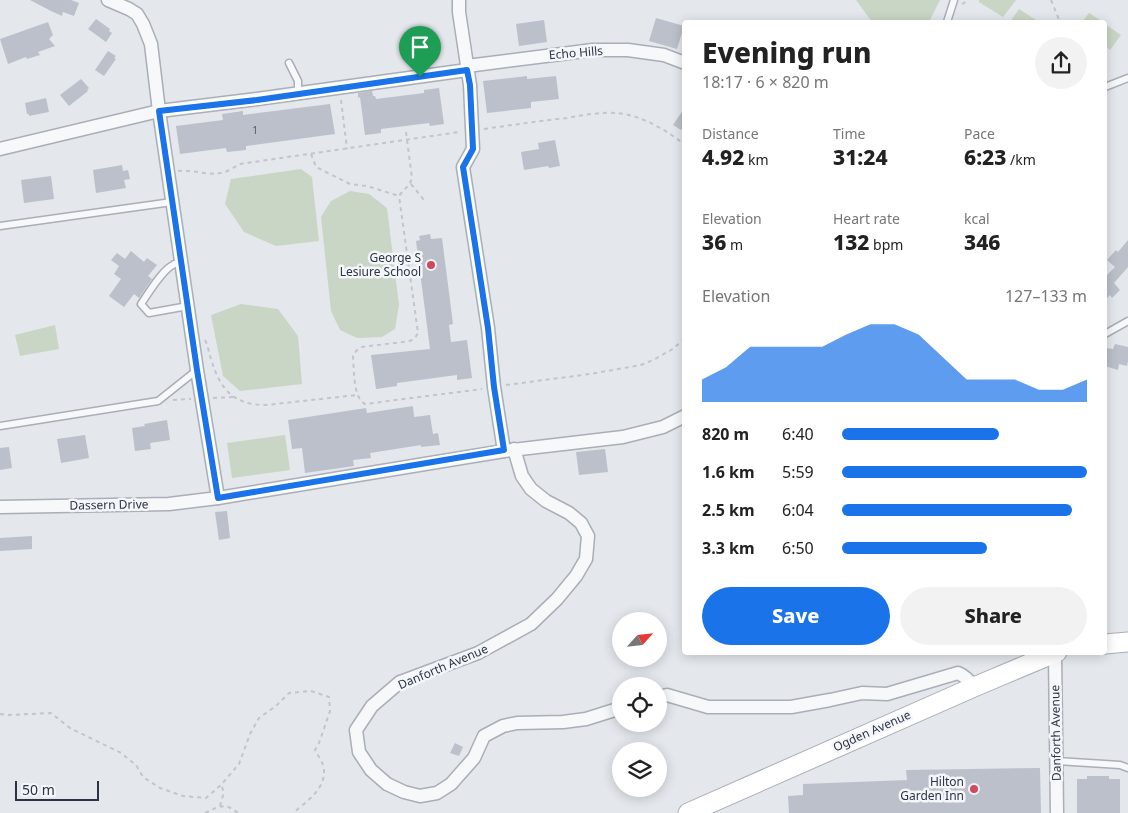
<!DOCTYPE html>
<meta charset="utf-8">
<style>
body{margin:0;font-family:"Noto Sans",sans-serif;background:#f2f2f2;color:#222;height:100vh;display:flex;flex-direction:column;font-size:19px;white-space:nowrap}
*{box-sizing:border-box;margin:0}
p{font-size:16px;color:#767676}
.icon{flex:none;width:28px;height:28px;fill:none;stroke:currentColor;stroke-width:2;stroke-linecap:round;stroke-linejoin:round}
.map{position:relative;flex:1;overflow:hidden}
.sheet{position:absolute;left:682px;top:20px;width:425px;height:635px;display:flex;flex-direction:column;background:#fff;border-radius:5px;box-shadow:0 2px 12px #0003}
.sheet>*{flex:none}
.needle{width:32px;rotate:63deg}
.fabs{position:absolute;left:612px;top:612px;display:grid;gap:10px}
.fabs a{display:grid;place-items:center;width:55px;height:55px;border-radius:50%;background:#fff;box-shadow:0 2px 12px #0003;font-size:25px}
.scale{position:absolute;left:15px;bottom:12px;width:84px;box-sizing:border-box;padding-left:5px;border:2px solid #2b3445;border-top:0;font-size:14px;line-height:18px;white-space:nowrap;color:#2b3445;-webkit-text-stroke:4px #f4f6f9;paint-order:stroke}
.pin{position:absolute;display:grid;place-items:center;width:42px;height:42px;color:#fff;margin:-51px -21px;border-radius:50% 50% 50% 0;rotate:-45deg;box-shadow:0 0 5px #0007}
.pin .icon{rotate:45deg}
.round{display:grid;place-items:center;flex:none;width:52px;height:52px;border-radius:26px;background:#f2f2f2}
.headline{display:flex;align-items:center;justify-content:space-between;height:85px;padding:0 20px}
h1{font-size:28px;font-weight:800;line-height:38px}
.stats{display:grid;grid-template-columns:repeat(3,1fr);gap:8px;height:85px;padding:5px 20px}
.stats div{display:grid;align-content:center}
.stats b{font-size:21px;font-weight:800}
.stats small{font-size:14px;font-weight:400}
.stats p{font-size:14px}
.chart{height:140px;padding:10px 20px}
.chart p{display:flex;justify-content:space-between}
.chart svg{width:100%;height:90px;margin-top:5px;fill:#1a73e8;opacity:.7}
.primary-button{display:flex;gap:10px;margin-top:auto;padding:10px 20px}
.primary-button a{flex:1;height:58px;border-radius:30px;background:#1a73e8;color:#fff;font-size:20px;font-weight:800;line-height:58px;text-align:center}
.primary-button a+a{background:#f2f2f2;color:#222}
ul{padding:0 20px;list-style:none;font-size:16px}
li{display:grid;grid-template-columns:80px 60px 1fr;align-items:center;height:38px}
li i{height:12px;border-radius:6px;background:#1a73e8}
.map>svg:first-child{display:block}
</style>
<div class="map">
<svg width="1128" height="813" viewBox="0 0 1128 813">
<rect width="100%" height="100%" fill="#e4e7ec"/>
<g fill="#c9d6c5">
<path d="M 856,0 L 940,0 L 929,22 L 872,22 Z"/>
<path d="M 979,0 L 1016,0 L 1003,17 L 979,2 Z"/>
<path d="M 1019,9 L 1039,22 L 1010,22 Z"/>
<path d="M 1089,13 L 1103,22 L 1082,22 Z"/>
<path d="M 1105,24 L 1121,35 L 1110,50 L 1105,46 Z"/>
<path d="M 301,169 L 312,177 L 319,241 L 276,246 L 244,232 L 225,204 L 231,179 Z"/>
<path d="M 350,191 L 369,194 L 387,208 L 399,305 L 395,329 L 382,337 L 357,338 L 340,330 L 331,311 L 321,217 L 331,201 Z"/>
<path d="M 241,304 L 278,309 L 298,336 L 302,384 L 240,391 L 223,376 L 211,315 Z"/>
<path d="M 55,325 L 59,349 L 20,356 L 15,335 Z"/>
<path d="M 285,435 L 290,470 L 232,478 L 227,443 Z"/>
</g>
<g fill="#bbc0ca">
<path d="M 30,0 L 71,0 L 79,3 L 74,16 L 63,12 L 62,16 L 51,11 Z"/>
<path d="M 656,18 L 684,26 L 677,49 L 649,41 Z"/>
<path d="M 96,19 L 110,29 L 109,31 L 112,33 L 106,42 L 88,29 Z"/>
<path d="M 544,20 L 547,42 L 519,46 L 516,24 Z"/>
<path d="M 48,22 L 53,35 L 49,39 L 55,46 L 38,52 L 40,55 L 27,59 L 26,57 L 8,64 L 0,39 Z"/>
<path d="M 108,51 L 116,56 L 114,58 L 116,59 L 104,76 L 95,70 Z"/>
<path d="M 527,76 L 527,79 L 556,76 L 559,99 L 531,102 L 531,108 L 487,113 L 483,81 Z"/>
<path d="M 81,79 L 89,88 L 87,90 L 88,91 L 69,106 L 60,95 Z"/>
<path d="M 439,88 L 444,124 L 430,126 L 429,123 L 381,129 L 381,133 L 365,135 L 360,97 L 358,98 L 358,93 L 372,91 L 373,96 L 375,96 L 376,99 L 424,93 L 424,90 Z"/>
<path d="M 46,98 L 49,112 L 29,116 L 29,114 L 27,114 L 25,103 Z"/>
<path d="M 330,104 L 335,134 L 246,146 L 246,150 L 227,152 L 226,148 L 180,154 L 176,126 L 223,120 L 222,114 L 243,111 L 243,115 Z"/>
<path d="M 685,107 L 685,125 L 681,130 L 673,125 Z"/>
<path d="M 555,140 L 560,166 L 549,168 L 548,166 L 524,170 L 521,152 L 539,149 L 538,143 Z"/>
<path d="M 122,165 L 123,171 L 128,170 L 130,179 L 124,180 L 126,188 L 96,193 L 93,170 Z"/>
<path d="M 51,176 L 54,199 L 24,203 L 21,180 Z"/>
<path d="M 430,234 L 431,239 L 442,238 L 453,324 L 449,325 L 451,342 L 467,340 L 472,378 L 457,380 L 457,375 L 397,383 L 397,386 L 376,389 L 371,355 L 430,349 L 416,241 L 420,240 L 419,236 Z"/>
<path d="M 1128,240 L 1128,267 L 1114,283 L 1120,290 L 1112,298 L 1110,295 L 1105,300 L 1105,275 L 1106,276 L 1115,267 L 1107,260 L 1116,250 L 1118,252 Z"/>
<path d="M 131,251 L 144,262 L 147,258 L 157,265 L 148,276 L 152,279 L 139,298 L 134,294 L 124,307 L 109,296 L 121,279 L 114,274 L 119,266 L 111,260 L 117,253 L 125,259 Z"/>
<path d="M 1115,344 L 1128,347 L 1128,361 L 1127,366 L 1119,364 L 1118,370 L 1105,366 L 1105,352 L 1106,348 L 1113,349 Z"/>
<path d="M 413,406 L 414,417 L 430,415 L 433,434 L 438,433 L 440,445 L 421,447 L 421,445 L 370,453 L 371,458 L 353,460 L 354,466 L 305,473 L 302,448 L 292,449 L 288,420 L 366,408 L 367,413 Z"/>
<path d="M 167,420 L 170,440 L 150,443 L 151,449 L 135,451 L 132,428 L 145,426 L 144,424 Z"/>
<path d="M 85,435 L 89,458 L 61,463 L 57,439 Z"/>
<path d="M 9,447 L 12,468 L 0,470 L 0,448 Z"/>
<path d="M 605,449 L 608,472 L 579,475 L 576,452 Z"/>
<path d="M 227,511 L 230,538 L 219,540 L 215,512 Z"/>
<path d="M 32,536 L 32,549 L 0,551 L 0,538 Z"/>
<path d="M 455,743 L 463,747 L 459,756 L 450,753 Z"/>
<path d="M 1040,768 L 1041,813 L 789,813 L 788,796 L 803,795 L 803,784 L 907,780 L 906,770 Z"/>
<path d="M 1087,776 L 1109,776 L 1109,779 L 1120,779 L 1120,813 L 1077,813 L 1077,779 L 1087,779 Z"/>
</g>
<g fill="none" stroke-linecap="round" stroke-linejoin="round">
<defs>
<g id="lane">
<path d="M 947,22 L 954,0"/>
<path d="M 289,63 L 298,81 L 298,94"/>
<path d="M 1105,87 L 1128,78"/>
<path d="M 0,226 L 172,202"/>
<path d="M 181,263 C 179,263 175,263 173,265 C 162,270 148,294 141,304 L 149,313 L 188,306"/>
<path d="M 1105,334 L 1128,321"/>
<path d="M 0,426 L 158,401 L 197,370"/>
<path d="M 1057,761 L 1120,765 L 1128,768"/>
</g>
<g id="street">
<path d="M 108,0 L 129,9 L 137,14 L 143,24 L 151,44 L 159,111 L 197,370 L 218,498"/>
<path d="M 459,0 L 459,12 L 470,85 L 473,149 L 463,167 L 488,328 L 494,387 L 504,451"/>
<path d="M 467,66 L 593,50 L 628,50 L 664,55 L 685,63"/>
<path d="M 0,149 L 159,111 L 257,99 L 467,70"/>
<path d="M 514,449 L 522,476 L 531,489 L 546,501 L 569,513 L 581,523 L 588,536 L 586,559 L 576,576 L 557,599 L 531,624 L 478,653 L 400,682 L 372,706 L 356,730 L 359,752 L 371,770 L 387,784 L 404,792 L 420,796 L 437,793 L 451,784 L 474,758 L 484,736 L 503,726 L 517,723 L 563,722 L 586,719 L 621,708"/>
<path d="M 0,507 L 169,504 L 218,498 L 504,451 L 623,437 L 663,427 L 685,416"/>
<path d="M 1055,653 L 1057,813"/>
<path d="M 659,697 L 667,695 L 708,707 L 791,707 L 830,700 L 862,693 L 887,694 L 958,673 C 965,676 969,680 974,687"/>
</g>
<g id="secondary">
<path d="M 1105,644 L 1128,642"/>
<path d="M 688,813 L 974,687 L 1057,652"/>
</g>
</defs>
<use href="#lane" stroke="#a9aeb7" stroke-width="9"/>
<use href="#street" stroke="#a9aeb7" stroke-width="15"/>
<use href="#secondary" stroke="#a9aeb7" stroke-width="21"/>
<g stroke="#c2c5cb" stroke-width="2" stroke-dasharray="4 4" stroke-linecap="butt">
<path d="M 1051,0 L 1060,22"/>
<path d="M 962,4 L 969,0"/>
<path d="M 341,100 L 347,149"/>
<path d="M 484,129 C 512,125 539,121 567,118 C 583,115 600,112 617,113 C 640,115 667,130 685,145"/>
<path d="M 406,132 L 412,178 C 410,186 404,189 399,196 L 418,333 L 415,338 L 410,341 L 362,347 L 356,351 L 353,356 C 354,369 353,398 365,404 L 482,389"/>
<path d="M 311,154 L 316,167 L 350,184 L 367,186 L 399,196"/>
<path d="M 178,171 C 193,169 210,177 225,172 C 230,170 235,167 240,164 L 459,132"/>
<path d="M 411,184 L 424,200"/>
<path d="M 205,340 C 208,346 209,353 211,359 C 220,389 233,405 266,405 L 357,395"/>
<path d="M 506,385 L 590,374 L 641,365 L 653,360 L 671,350 L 685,339"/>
<path d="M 213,398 L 233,397"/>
<path d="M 173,400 L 191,399"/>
<path d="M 0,714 L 8,715 L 51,713 L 70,728 L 121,753 L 136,765 L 143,777 L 160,788 L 183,796 L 206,798 L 221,785 L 239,764 L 250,734 L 259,718 L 276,706 L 289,693 L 311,691 L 329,697 L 330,711 L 319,743 L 315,750 C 318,755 321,760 323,765 C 329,787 307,801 293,813"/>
<path d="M 220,806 L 224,792 L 221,785"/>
<path d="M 205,813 C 220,806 225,802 238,813"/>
</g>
<use href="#lane" stroke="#f7f8fa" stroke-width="6"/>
<use href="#street" stroke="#f7f8fa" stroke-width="12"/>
<use href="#secondary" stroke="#fff" stroke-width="19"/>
</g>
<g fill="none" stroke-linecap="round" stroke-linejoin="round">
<defs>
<path id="route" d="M 467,70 L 470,85 L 473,149 L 463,167 L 488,328 L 494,387 L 504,450 L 218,498 L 197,370 L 159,111 L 257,100 Z"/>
</defs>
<use href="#route" stroke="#fff" stroke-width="10"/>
<use href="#route" stroke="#1a73e8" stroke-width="6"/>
</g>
<g fill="#d1495b" stroke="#f4f6f9" stroke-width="2">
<circle cx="431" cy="265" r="5"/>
<circle cx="974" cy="789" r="5"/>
</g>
<g text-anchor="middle" stroke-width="5" stroke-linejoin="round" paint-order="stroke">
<g font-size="10" fill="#4f5766">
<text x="255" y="134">1</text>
</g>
<g font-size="12" fill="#2b3445" stroke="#f4f6f9">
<text transform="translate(576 53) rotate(-5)" y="4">Echo Hills</text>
<text transform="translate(109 505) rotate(-1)" y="4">Dassern Drive</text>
<text transform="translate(443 667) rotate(-23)" y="4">Danforth Avenue</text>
<text transform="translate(872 731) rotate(-24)" y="4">Ogden Avenue</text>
<text transform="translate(1056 733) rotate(-91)" y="4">Danforth Avenue</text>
</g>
<g font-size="12" fill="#2b3445" stroke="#f4f6f9" text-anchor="end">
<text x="421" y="262">George S<tspan x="421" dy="14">Lesiure School</tspan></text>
<text x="964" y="786">Hilton<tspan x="964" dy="14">Garden Inn</tspan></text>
</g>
</g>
</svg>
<div class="fabs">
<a><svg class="needle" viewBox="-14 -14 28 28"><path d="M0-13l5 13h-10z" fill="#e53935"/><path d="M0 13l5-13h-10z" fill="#767676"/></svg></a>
<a><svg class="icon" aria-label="locate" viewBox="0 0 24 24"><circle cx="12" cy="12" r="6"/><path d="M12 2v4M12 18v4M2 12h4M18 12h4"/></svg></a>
<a><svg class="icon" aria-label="layers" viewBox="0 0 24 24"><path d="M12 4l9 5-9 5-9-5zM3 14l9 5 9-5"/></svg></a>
</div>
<div class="scale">50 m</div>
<div class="pin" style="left:420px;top:77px;background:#1e9e55"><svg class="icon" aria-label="arrive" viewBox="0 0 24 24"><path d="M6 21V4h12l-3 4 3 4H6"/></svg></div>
<section class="sheet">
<div class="headline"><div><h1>Evening run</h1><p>18:17 · 6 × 820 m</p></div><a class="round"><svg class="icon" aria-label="share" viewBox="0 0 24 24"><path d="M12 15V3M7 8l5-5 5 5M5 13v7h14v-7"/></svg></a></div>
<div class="stats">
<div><p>Distance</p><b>4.92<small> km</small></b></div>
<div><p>Time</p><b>31:24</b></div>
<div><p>Pace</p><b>6:23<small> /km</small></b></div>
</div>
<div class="stats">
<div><p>Elevation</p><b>36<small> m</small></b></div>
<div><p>Heart rate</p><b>132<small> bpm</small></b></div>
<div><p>kcal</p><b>346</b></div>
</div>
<div class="chart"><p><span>Elevation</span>127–133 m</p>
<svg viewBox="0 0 160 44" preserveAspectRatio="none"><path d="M0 44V33L10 27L20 17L30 17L40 17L50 17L60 11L70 6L80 6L90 11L100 22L110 33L120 33L130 33L140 38L150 38L160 33V44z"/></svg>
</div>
<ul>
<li><b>820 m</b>6:40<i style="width:64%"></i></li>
<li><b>1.6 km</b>5:59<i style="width:100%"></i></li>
<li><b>2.5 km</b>6:04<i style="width:94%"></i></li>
<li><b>3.3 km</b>6:50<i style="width:59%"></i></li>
</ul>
<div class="primary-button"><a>Save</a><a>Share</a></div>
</section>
</div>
